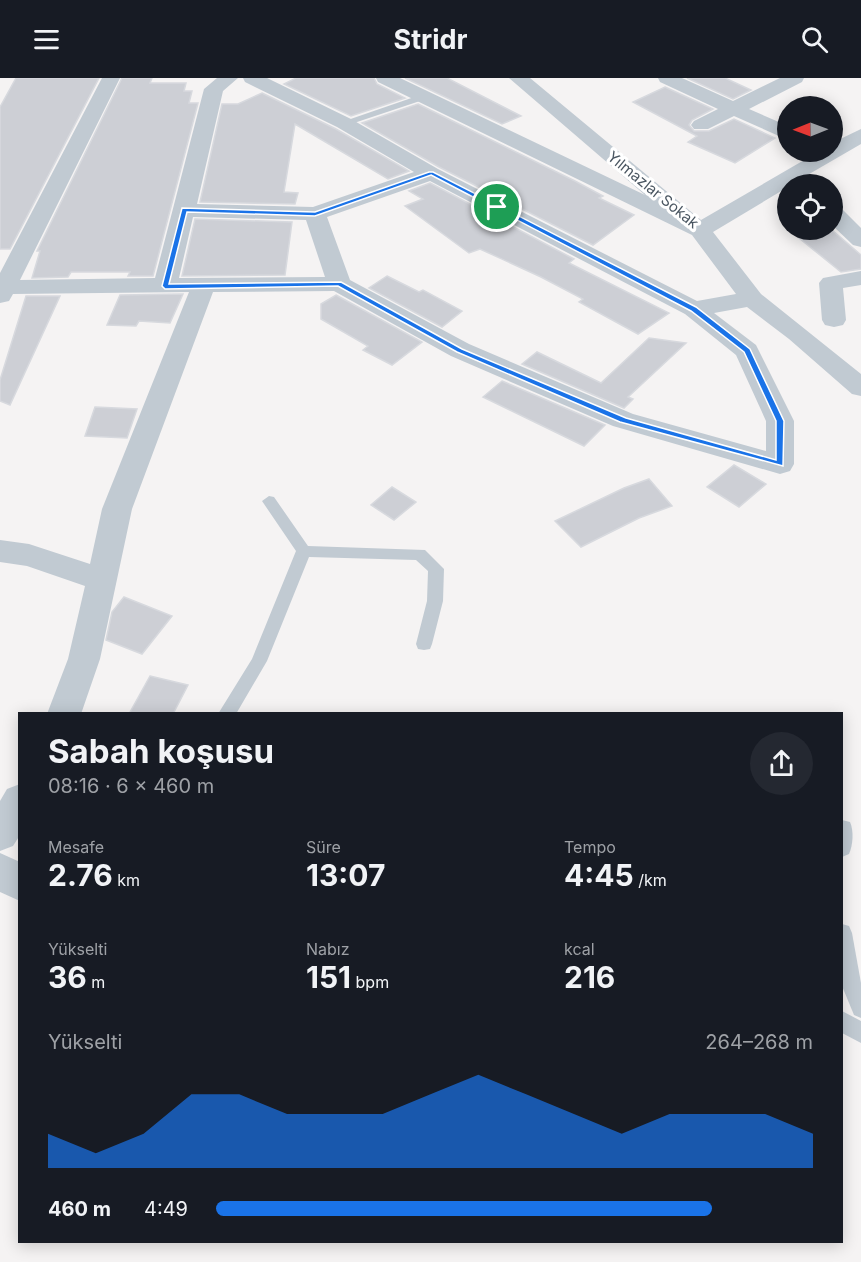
<!DOCTYPE html>
<html lang="tr">
<meta charset="utf-8">
<style>
body{margin:0;font-family:Inter,sans-serif;background:#242831;color:#f1f3f6;height:100vh;display:flex;flex-direction:column;font-size:22px;white-space:nowrap}
*{box-sizing:border-box;margin:0}
p{font-size:20px;color:#9ea1a6}
.icon{flex:none;width:33px;height:33px;fill:none;stroke:currentColor;stroke-width:2;stroke-linecap:round;stroke-linejoin:round}
.map{position:relative;flex:1;overflow:hidden}
.details{position:absolute;left:18px;top:634px;width:825px;height:531px;display:flex;flex-direction:column;background:#171b24;border-radius:0px;box-shadow:0 3px 15px #0003}
.details>*{flex:none}
.needle{width:39px;rotate:269deg}
.fabs{position:absolute;left:777px;top:18px;display:grid;gap:12px}
.fabs a{display:grid;place-items:center;width:66px;height:66px;border-radius:50%;background:#171b24;box-shadow:0 3px 15px #0003;font-size:30px}
.pin{position:absolute;display:grid;place-items:center;width:51px;height:51px;color:#fff;margin:-26px;border:3px solid #fff;border-radius:50%;box-shadow:0 2px 6px #0007}
.round{display:grid;place-items:center;flex:none;width:63px;height:63px;border-radius:32px;background:#242831}
.summary{display:flex;align-items:center;justify-content:space-between;height:102px;padding:0 30px}
h1{font-size:33px;font-weight:700;line-height:45px}
.metrics{display:grid;grid-template-columns:repeat(3,1fr);gap:9px;height:102px;padding:6px 30px}
.metrics div{display:grid;align-content:center}
.metrics b{font-size:30px;font-weight:700}
.metrics small{font-size:16px;font-weight:400}
.metrics p{font-size:16px}
.chart{height:168px;padding:12px 30px}
.chart p{display:flex;justify-content:space-between}
.chart svg{width:100%;height:108px;margin-top:6px;fill:#1a73e8;opacity:.7}
ul{padding:0 30px;list-style:none;font-size:20px}
li{display:grid;grid-template-columns:96px 72px 1fr;align-items:center;height:45px}
li i{height:15px;border-radius:8px;background:#1a73e8}
header{display:flex;justify-content:space-between;align-items:center;height:78px;padding:0 30px;background:#171b24;font-size:27px;font-weight:700}
.map>svg:first-child{display:block}
</style>
<header><svg class="icon" aria-label="menu" viewBox="0 0 24 24"><path d="M4 6h16M4 12h16M4 18h16"/></svg>Stridr<svg class="icon" aria-label="search" viewBox="0 0 24 24"><circle cx="10" cy="10" r="6"/><path d="M15 15l6 6"/></svg></header>
<div class="map">
<svg width="861" height="1184" viewBox="0 0 861 1184">
<rect width="100%" height="100%" fill="#f5f3f3"/>
<g fill="#cdcfd5" stroke="#d7d9de" stroke-width="1.5">
<path d="M 16,0 L 99,0 L 10,171 L 0,171 L 0,29 Z"/>
<path d="M 122,0 L 152,0 L 150,5 L 186,5 L 184,13 L 192,13 L 189,25 L 198,25 L 153,198 L 128,198 L 130,194 L 71,194 L 68,199 L 32,200 L 40,173 L 37,173 Z"/>
<path d="M 296,0 L 374,0 L 377,6 L 405,20 L 351,38 L 284,6 Z"/>
<path d="M 405,0 L 447,0 L 521,38 L 502,46 Z"/>
<path d="M 687,0 L 725,0 L 751,12 L 733,21 Z"/>
<path d="M 665,9 L 713,31 L 692,42 L 689,47 L 694,53 L 709,53 L 734,41 L 775,60 L 735,85 L 688,64 L 697,58 L 633,24 Z"/>
<path d="M 262,15 L 336,51 L 409,93 L 388,101 L 295,46 L 284,114 L 298,115 L 295,126 L 200,124 L 222,26 L 238,26 Z"/>
<path d="M 418,26 L 575,103 L 603,118 L 599,120 L 634,137 L 593,167 L 439,89 L 362,45 Z"/>
<path d="M 430,105 L 574,181 L 569,185 L 669,235 L 638,256 L 579,224 L 583,221 L 541,199 L 480,171 L 469,175 L 405,128 L 423,121 L 409,113 Z"/>
<path d="M 195,141 L 292,144 L 285,197 L 182,198 Z"/>
<path d="M 789,152 L 832,152 L 861,177 L 861,191 L 841,194 Z"/>
<path d="M 387,198 L 419,214 L 423,212 L 462,233 L 442,249 L 369,210 Z"/>
<path d="M 183,216 L 170,245 L 139,243 L 136,248 L 107,247 L 120,217 Z"/>
<path d="M 336,217 L 422,264 L 392,287 L 363,272 L 368,268 L 321,241 L 321,226 Z"/>
<path d="M 26,218 L 60,218 L 10,327 L 0,323 L 0,302 Z"/>
<path d="M 649,260 L 686,265 L 628,319 L 633,321 L 624,330 L 522,286 L 537,274 L 601,305 Z"/>
<path d="M 502,303 L 605,347 L 584,368 L 483,319 Z"/>
<path d="M 95,329 L 137,331 L 127,360 L 85,358 Z"/>
<path d="M 734,387 L 766,406 L 739,429 L 707,409 Z"/>
<path d="M 649,401 L 672,428 L 639,440 L 581,469 L 555,443 L 624,410 Z"/>
<path d="M 392,409 L 416,424 L 394,442 L 371,427 Z"/>
<path d="M 124,519 L 172,538 L 142,576 L 106,562 L 112,534 Z"/>
<path d="M 150,598 L 188,607 L 173,636 L 129,636 Z"/>
</g>
<g fill="none" stroke-linecap="round" stroke-linejoin="round">
<g fill="#c1cad2" fill-rule="evenodd">
<path d="M 423,16 L 428,19 L 426,21 L 348,47 L 339,45 Z"/>
<path d="M 269,418 L 274,419 L 308,468 L 425,472 L 444,491 L 443,523 L 432,566 L 430,571 L 424,572 L 418,571 L 416,566 L 427,523 L 428,493 L 416,482 L 309,479 L 267,583 L 236,636 L 218,636 L 252,581 L 296,473 L 262,423 Z"/>
<path d="M 842,742 L 850,744 C 854,753 853,767 849,776 L 842,779 Z"/>
<path d="M 842,846 L 849,848 L 852,855 L 861,905 L 861,940 L 854,937 L 842,908 Z"/>
<path d="M 842,933 L 861,943 L 861,965 L 842,955 Z"/>
</g>
<g fill="#c1cad2" fill-rule="evenodd">
<path d="M 102,0 L 120,0 L 20,202 L 155,200 L 204,11 L 217,0 L 238,0 L 223,13 L 197,126 L 313,129 L 414,94 L 337,49 L 245,4 L 243,0 L 267,0 L 351,41 L 438,91 L 697,223 L 736,216 L 692,157 L 378,4 L 376,0 L 400,0 L 645,117 L 509,0 L 530,0 L 701,142 L 818,74 L 832,74 L 832,65 L 861,51 L 861,66 L 792,106 L 788,106 L 788,109 L 713,154 L 761,216 L 861,296 L 861,318 L 852,316 L 789,261 L 747,229 L 714,235 L 756,267 L 794,343 L 794,386 L 790,393 L 780,396 L 613,348 L 451,278 L 334,213 L 213,214 L 132,431 L 100,581 L 81,636 L 47,636 L 68,581 L 85,508 L 27,488 L 0,484 L 0,462 L 29,466 L 90,486 L 102,431 L 189,214 L 13,216 L 9,223 L 0,225 L 0,195 ZM 430,103 L 685,236 L 736,277 L 766,343 L 766,373 L 633,336 L 469,266 L 350,202 L 327,139 ZM 193,139 L 306,142 L 325,199 L 179,200 Z"/>
<path d="M 658,0 L 682,0 L 733,23 L 780,0 L 804,0 L 802,4 L 749,31 L 788,48 L 788,62 L 734,38 L 708,51 L 694,51 L 691,47 L 694,43 L 718,31 L 660,4 Z"/>
<path d="M 832,128 L 840,129 L 861,150 L 861,169 L 853,167 L 832,147 Z"/>
<path d="M 861,193 L 861,207 L 843,210 L 846,242 L 843,247 L 834,249 L 825,247 L 822,242 L 819,205 L 823,200 Z"/>
<path d="M 20,706 L 20,757 L 13,768 L 0,773 L 0,723 L 7,711 Z"/>
<path d="M 0,775 L 20,784 L 20,823 L 0,814 Z"/>
</g>
</g>
<path fill="#1a73e8" stroke="#fff" stroke-width="1.5" fill-rule="evenodd" d="M 429,94 L 433,94 L 696,229 L 750,271 L 784,343 L 783,388 L 620,344 L 457,274 L 338,208 L 165,211 L 162,208 L 182,130 L 315,134 ZM 431,97 L 691,233 L 744,274 L 776,343 L 776,382 L 626,340 L 462,271 L 341,204 L 169,206 L 187,134 L 315,138 Z"/>
<g text-anchor="middle" stroke-width="6" stroke-linejoin="round" paint-order="stroke">
<g font-size="15" fill="#4a5661" stroke="#fff">
<text transform="translate(653 112) rotate(39)" y="5">Yılmazlar Sokak</text>
</g>
</g>
</svg>
<div class="fabs">
<a><svg class="needle" viewBox="-14 -14 28 28"><path d="M0-13l5 13h-10z" fill="#e53935"/><path d="M0 13l5-13h-10z" fill="#9ea1a6"/></svg></a>
<a><svg class="icon" aria-label="locate" viewBox="0 0 24 24"><circle cx="12" cy="12" r="6"/><path d="M12 2v4M12 18v4M2 12h4M18 12h4"/></svg></a>
</div>
<div class="pin" style="left:497px;top:129px;background:#1e9e55"><svg class="icon" aria-label="arrive" viewBox="0 0 24 24"><path d="M6 21V4h12l-3 4 3 4H6"/></svg></div>
<section class="details">
<div class="summary"><div><h1>Sabah koşusu</h1><p>08:16 · 6 × 460 m</p></div><a class="round"><svg class="icon" aria-label="share" viewBox="0 0 24 24"><path d="M12 15V3M7 8l5-5 5 5M5 13v7h14v-7"/></svg></a></div>
<div class="metrics">
<div><p>Mesafe</p><b>2.76<small> km</small></b></div>
<div><p>Süre</p><b>13:07</b></div>
<div><p>Tempo</p><b>4:45<small> /km</small></b></div>
</div>
<div class="metrics">
<div><p>Yükselti</p><b>36<small> m</small></b></div>
<div><p>Nabız</p><b>151<small> bpm</small></b></div>
<div><p>kcal</p><b>216</b></div>
</div>
<div class="chart"><p><span>Yükselti</span>264–268 m</p>
<svg viewBox="0 0 160 44" preserveAspectRatio="none"><path d="M0 44V30L10 38L20 30L30 14L40 14L50 22L60 22L70 22L80 14L90 6L100 14L110 22L120 30L130 22L140 22L150 22L160 30V44z"/></svg>
</div>
<ul>
<li><b>460 m</b>4:49<i style="width:83%"></i></li>
</ul>
</section>
</div>
